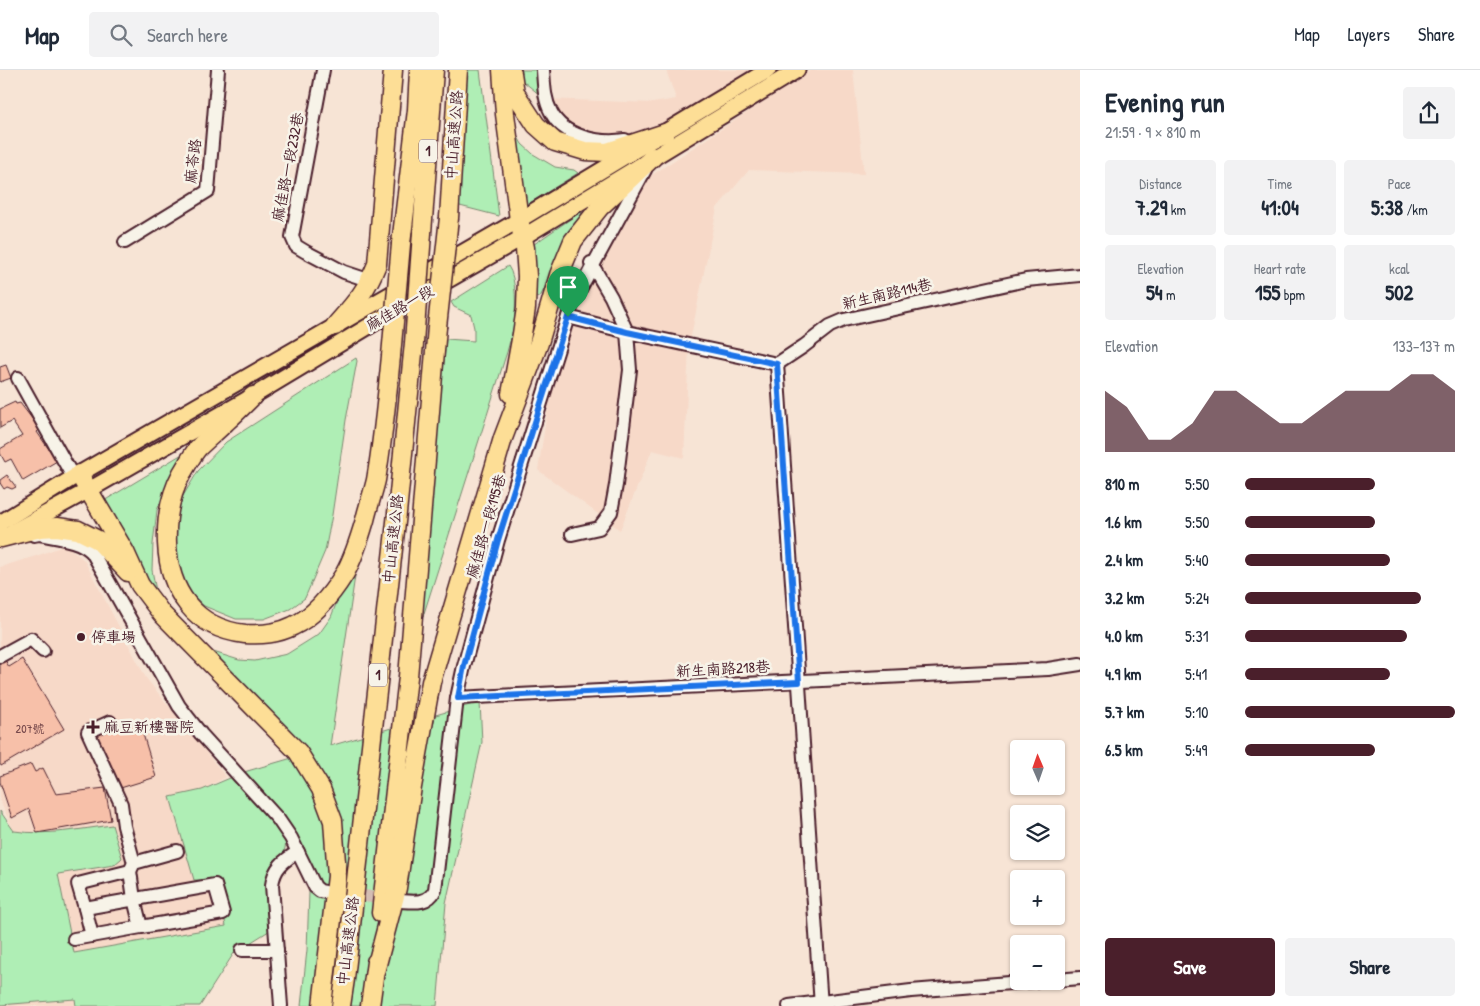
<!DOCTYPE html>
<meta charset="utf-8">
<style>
body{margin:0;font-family:"Patrick Hand","LXGW WenKai TC",sans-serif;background:#f2f2f3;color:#1f2937;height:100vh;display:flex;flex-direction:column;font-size:19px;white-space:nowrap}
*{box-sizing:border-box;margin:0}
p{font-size:16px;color:#747a83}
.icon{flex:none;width:28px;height:28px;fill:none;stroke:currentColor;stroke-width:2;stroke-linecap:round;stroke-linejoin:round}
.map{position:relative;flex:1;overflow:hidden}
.sheet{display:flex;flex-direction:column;background:#fff;width:400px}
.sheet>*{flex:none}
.needle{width:32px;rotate:358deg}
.tools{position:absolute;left:1010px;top:670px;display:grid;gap:10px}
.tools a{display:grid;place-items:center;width:55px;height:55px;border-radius:5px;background:#fff;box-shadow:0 1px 4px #0004;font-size:25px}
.pin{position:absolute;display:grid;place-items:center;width:42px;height:42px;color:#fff;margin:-51px -21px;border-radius:50% 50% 50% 0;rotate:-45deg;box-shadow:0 0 5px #0007}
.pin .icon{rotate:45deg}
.round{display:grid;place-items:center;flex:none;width:52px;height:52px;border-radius:5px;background:#f2f2f3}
.head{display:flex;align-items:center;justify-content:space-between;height:85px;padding:0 25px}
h1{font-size:28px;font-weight:700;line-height:38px}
.stats{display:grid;grid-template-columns:repeat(3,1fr);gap:8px;height:85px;padding:5px 25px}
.stats div{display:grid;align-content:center;border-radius:5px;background:#f2f2f3;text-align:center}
.stats b{font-size:21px;font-weight:700}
.stats small{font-size:14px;font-weight:400}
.stats p{font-size:14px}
.chart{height:140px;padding:10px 25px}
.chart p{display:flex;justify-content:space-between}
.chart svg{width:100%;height:90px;margin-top:5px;fill:#4a1f2b;opacity:.7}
.cta{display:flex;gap:10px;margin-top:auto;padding:10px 25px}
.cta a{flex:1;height:58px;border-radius:5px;background:#4a1f2b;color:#fff;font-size:20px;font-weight:700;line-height:58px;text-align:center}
.cta a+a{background:#f2f2f3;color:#1f2937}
ul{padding:0 25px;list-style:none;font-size:16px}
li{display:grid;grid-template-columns:80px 60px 1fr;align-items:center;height:38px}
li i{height:12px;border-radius:6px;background:#4a1f2b}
header{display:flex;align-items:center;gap:30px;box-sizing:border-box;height:70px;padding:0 25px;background:#fff;border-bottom:1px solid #e0e1e3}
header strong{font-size:24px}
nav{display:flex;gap:28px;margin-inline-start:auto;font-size:18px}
.search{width:350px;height:45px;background:#f2f2f3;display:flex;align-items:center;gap:12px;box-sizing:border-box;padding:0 18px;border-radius:5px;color:#747a83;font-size:19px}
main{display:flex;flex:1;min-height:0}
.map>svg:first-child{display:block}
</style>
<header>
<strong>Map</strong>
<div class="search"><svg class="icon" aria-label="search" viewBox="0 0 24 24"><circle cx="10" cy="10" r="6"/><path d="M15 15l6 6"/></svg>Search here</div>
<nav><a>Map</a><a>Layers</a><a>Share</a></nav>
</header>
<main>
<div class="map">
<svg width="1080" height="936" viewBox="0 0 1080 936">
<rect width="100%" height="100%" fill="#f7e4d5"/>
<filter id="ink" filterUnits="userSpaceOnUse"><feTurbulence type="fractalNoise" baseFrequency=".02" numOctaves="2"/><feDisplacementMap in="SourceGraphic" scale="10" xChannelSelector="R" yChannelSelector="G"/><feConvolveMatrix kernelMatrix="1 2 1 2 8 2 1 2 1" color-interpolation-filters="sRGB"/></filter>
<g filter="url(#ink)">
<g fill="#f7d9c8">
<path d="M 666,0 L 756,0 L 640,67 L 581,74 L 545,29 L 653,33 L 676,29 Z"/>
<path d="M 811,0 L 853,0 L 864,104 L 749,100 L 717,138 L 689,276 L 684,388 L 652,380 L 620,460 L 538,400 L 560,262 L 646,109 Z"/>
<path d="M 66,475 L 84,490 L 146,608 L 226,707 L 202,720 L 170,727 L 216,810 L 227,856 L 74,883 L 58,804 L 114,795 L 48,763 L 14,761 L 0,731 L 0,497 L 39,485 Z"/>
<path d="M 75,929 L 76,936 L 0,936 L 0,935 Z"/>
</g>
<g fill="#afeeb5" stroke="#7c8670">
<path d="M 466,0 L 480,0 L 499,146 L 456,135 Z"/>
<path d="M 509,0 L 547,0 L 545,29 Z"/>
<path d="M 515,62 L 522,74 L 533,84 L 555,97 L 574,100 L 578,103 L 514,143 Z"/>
<path d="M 582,141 L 580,150 L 540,227 L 533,228 L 521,183 Z"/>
<path d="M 508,196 C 517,208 516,240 514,254 C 513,264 509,273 507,282 L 419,559 L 446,269 L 474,271 L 474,258 L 471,245 L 454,237 L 451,232 Z"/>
<path d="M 356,288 L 357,291 L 346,350 L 332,445 L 325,481 L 305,528 L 290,539 L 264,549 L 236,549 L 204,536 L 184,516 L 172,491 L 171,457 L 180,431 L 198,401 L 226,372 Z"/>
<path d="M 214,365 L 166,420 L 157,440 L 153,474 L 152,500 L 156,521 L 172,548 L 210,581 L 239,590 L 255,591 L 287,584 L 319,564 L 331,547 L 360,472 L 330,676 L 480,632 L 482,672 L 446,833 L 437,936 L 301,936 L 307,880 L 310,794 L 288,759 L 272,859 L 234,883 L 200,936 L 76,936 L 75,929 L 0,935 L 0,741 L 14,761 C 47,766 80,759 112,755 L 122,788 L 114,795 L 58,804 L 74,883 L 226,856 L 216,810 L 194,810 L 170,727 L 202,720 L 244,702 L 299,686 L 175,564 L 97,435 Z"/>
</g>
<g fill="#f7c0a9" stroke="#4a1f2b">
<path d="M 6,295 L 11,308 L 0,312 L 0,297 Z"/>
<path d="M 15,332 L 16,334 L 20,333 L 40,359 L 37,362 L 57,391 L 23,411 L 11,389 L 5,392 L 0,383 L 0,379 L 22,366 L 12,351 L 0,358 L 0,339 Z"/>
<path d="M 7,405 L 16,417 L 12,419 L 7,417 L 4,419 L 0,413 L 0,410 Z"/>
<path d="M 4,588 L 9,597 L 22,589 L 64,659 L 1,696 L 0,694 L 0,591 Z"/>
<path d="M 139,651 L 156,707 L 114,720 L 97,664 Z"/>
<path d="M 31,694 L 35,702 L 43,698 L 56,724 L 105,718 L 111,750 L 37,763 L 29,739 L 12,748 L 0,712 L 0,706 Z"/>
</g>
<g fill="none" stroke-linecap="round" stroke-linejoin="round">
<path stroke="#d4bdb3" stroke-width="12" stroke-dasharray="12 6" stroke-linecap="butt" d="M 328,822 L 390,829"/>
<defs>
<g id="minor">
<path d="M 323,0 L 292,167 L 296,176 L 306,182 L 344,202 L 371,211"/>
<path d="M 543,0 C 544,14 544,29 551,42 C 563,67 600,74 625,70"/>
<path d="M 125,172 L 208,121 L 218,0"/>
<path d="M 568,247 L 627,262 L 777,294 L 804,276 L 830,256 L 844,250 L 1026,210 L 1080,205"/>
<path d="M 777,294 L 821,936"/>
<path d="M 18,308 L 73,407"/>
<path d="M 572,464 L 599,458 L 611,442 L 616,415 L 630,300 L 627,262 L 611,227 L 591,193"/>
<path d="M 34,465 L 39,464 C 57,468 79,469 92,482 L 179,636 L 201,664 L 278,749 L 291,768 L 315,817 L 320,821 L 325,822"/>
<path d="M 0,586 L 31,569 L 43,581"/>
<path d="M 457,628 L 1048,599 L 1080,594"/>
<path d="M 110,652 L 88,662 L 121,734 L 124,756 L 134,793"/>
<path d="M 401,831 C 415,832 428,834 435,820 L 457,628 L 464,596 L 498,470 L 572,234 L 645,100"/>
<path d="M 85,838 L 215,815 L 223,843 L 141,857"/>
<path d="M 92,866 L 85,838 L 78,814 L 130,801 L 134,793 L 177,781"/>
<path d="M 74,869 L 141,857 L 134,829 L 130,801"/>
<path d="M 242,880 L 277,880"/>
<path d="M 1056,910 L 1080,908"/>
<path d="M 281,936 L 272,815 C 274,798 284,790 298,782"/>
<path d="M 789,936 L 911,921 L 1035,911"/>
</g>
<g id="major">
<path d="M 0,453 L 79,404 L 519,150 L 768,0"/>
<path d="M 14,461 L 89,420 L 253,326 L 399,238 L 523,167 L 797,0"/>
</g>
<g id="highway">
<path d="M 502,0 L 505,44 L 519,150 L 525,178 L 527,206 L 526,238 L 522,264 L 511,324"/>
<path d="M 512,3 L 515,23 L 536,55 L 555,72 L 585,81 L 607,82 L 665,63"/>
<path d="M 449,148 L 458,0"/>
<path d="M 422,163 L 434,0"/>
<path d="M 401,174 L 417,40 L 419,0"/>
<path d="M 335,256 C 354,234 366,222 377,194 L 393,0"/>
<path d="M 253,326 C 244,335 235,344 226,352 C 217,361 207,369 198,378 C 192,385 187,395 182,403 C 170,425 166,449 167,473 C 169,521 194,558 245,564 C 262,565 277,564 293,556 C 315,546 332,524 345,503 C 354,487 360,467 365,450 C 368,437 373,423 376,410 C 383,369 387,327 391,286"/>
<path d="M 79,404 L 125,482 L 140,515 L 162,544 L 298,682 L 321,719 L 333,751 L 337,806 L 322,936"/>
<path d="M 1,468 L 40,458 L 57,457 L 78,460 L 98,470 L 128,502"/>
<path d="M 381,843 L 408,607 L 437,257"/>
<path d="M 375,902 L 397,818 L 412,717 L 431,612 L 503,368 L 539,273 L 559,205 L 573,171 L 600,137 L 653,87"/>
<path d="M 341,936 L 345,909 L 397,443 L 414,273"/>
<path d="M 370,936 L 376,892"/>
</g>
</defs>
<use href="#minor" stroke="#4a1f2b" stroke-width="16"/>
<use href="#major" stroke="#4a1f2b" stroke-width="19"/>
<use href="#highway" stroke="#4a1f2b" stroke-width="21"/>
<use href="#minor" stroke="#f7f3e8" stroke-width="12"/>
<use href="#major" stroke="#fdde96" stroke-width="15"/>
<use href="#highway" stroke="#fdde96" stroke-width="18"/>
<defs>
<g id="highway-bridge">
<path d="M 437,257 L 449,148"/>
<path d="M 414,273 L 422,163"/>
<path d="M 391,286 L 401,174"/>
</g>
</defs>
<use href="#highway-bridge" stroke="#4a1f2b" stroke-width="21" stroke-linecap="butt"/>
<use href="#highway-bridge" stroke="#fdde96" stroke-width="18"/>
</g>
</g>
<g fill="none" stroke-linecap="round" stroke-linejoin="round" filter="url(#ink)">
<defs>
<path id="route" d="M 568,247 L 627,262 L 777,294 L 799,612 L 458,628 L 464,596 L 498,470 Z"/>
</defs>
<use href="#route" stroke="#fff" stroke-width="10"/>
<use href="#route" stroke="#1a73e8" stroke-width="6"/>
</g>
<g fill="#4a1f2b" stroke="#f7f3e8" stroke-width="2">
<circle cx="81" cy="567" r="5"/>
<path d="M90.5 649.5h5v5h5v5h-5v5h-5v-5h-5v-5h5z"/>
</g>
<g text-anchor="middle" stroke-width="5" stroke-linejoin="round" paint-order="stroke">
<g font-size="12" fill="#75474a">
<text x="30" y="663">207號</text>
</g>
<g fill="#f7f3e8" stroke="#7e5f64" stroke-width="1">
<rect x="419" y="69.5" width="18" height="23" rx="4"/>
<rect x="369" y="593.5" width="18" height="23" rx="4"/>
</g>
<g font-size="14" font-weight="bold" fill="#4a1f2b">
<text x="428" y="86">1</text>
<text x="378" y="610">1</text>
</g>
<g font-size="15" fill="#4a1f2b" stroke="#f7f3e8">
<text transform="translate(454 65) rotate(-86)" y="5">中山高速公路</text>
<text transform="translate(193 91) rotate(-83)" y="5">麻苓路</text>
<text transform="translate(288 97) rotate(-79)" y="5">麻佳路一段232巷</text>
<text transform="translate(887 224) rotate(-13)" y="5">新生南路114巷</text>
<text transform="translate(400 238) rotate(-30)" y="5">麻佳路一段</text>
<text transform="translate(486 456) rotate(-74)" y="5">麻佳路一段195巷</text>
<text transform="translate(393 469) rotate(-84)" y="5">中山高速公路</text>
<text transform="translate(723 599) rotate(-3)" y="5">新生南路218巷</text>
<text transform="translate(348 871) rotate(-83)" y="5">中山高速公路</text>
</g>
<g font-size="15" fill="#4a1f2b" stroke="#f7f3e8" text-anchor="start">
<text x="91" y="572">停車場</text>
<text x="104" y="662">麻豆新樓醫院</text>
</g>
</g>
</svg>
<div class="tools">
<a><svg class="needle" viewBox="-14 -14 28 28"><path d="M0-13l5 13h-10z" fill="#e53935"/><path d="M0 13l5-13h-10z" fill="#747a83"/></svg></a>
<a><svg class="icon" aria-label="layers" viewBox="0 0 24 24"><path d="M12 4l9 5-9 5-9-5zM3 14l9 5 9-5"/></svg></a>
<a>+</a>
<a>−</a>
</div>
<div class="pin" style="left:568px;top:247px;background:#1e9e55"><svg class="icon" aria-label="arrive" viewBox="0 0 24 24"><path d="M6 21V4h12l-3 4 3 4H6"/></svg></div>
</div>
<section class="sheet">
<div class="head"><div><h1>Evening run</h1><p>21:59 · 9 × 810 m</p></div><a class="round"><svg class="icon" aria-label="share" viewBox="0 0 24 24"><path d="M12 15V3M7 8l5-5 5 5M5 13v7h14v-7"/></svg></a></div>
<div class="stats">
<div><p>Distance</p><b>7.29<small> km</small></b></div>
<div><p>Time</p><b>41:04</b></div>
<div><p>Pace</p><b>5:38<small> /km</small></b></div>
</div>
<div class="stats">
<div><p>Elevation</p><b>54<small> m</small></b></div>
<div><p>Heart rate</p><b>155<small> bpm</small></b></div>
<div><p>kcal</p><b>502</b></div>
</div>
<div class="chart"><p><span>Elevation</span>133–137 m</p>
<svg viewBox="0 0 160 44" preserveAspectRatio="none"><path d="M0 44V14L10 22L20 38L30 38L40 30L50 14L60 14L70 22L80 30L90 30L100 22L110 14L120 14L130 14L140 6L150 6L160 14V44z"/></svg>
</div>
<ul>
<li><b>810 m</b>5:50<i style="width:62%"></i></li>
<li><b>1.6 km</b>5:50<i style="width:62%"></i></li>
<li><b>2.4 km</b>5:40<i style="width:69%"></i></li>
<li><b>3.2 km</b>5:24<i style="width:84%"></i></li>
<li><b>4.0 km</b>5:31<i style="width:77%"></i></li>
<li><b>4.9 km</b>5:41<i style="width:69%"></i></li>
<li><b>5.7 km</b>5:10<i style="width:100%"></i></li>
<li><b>6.5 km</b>5:49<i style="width:62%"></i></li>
</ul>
<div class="cta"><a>Save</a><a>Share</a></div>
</section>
</main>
